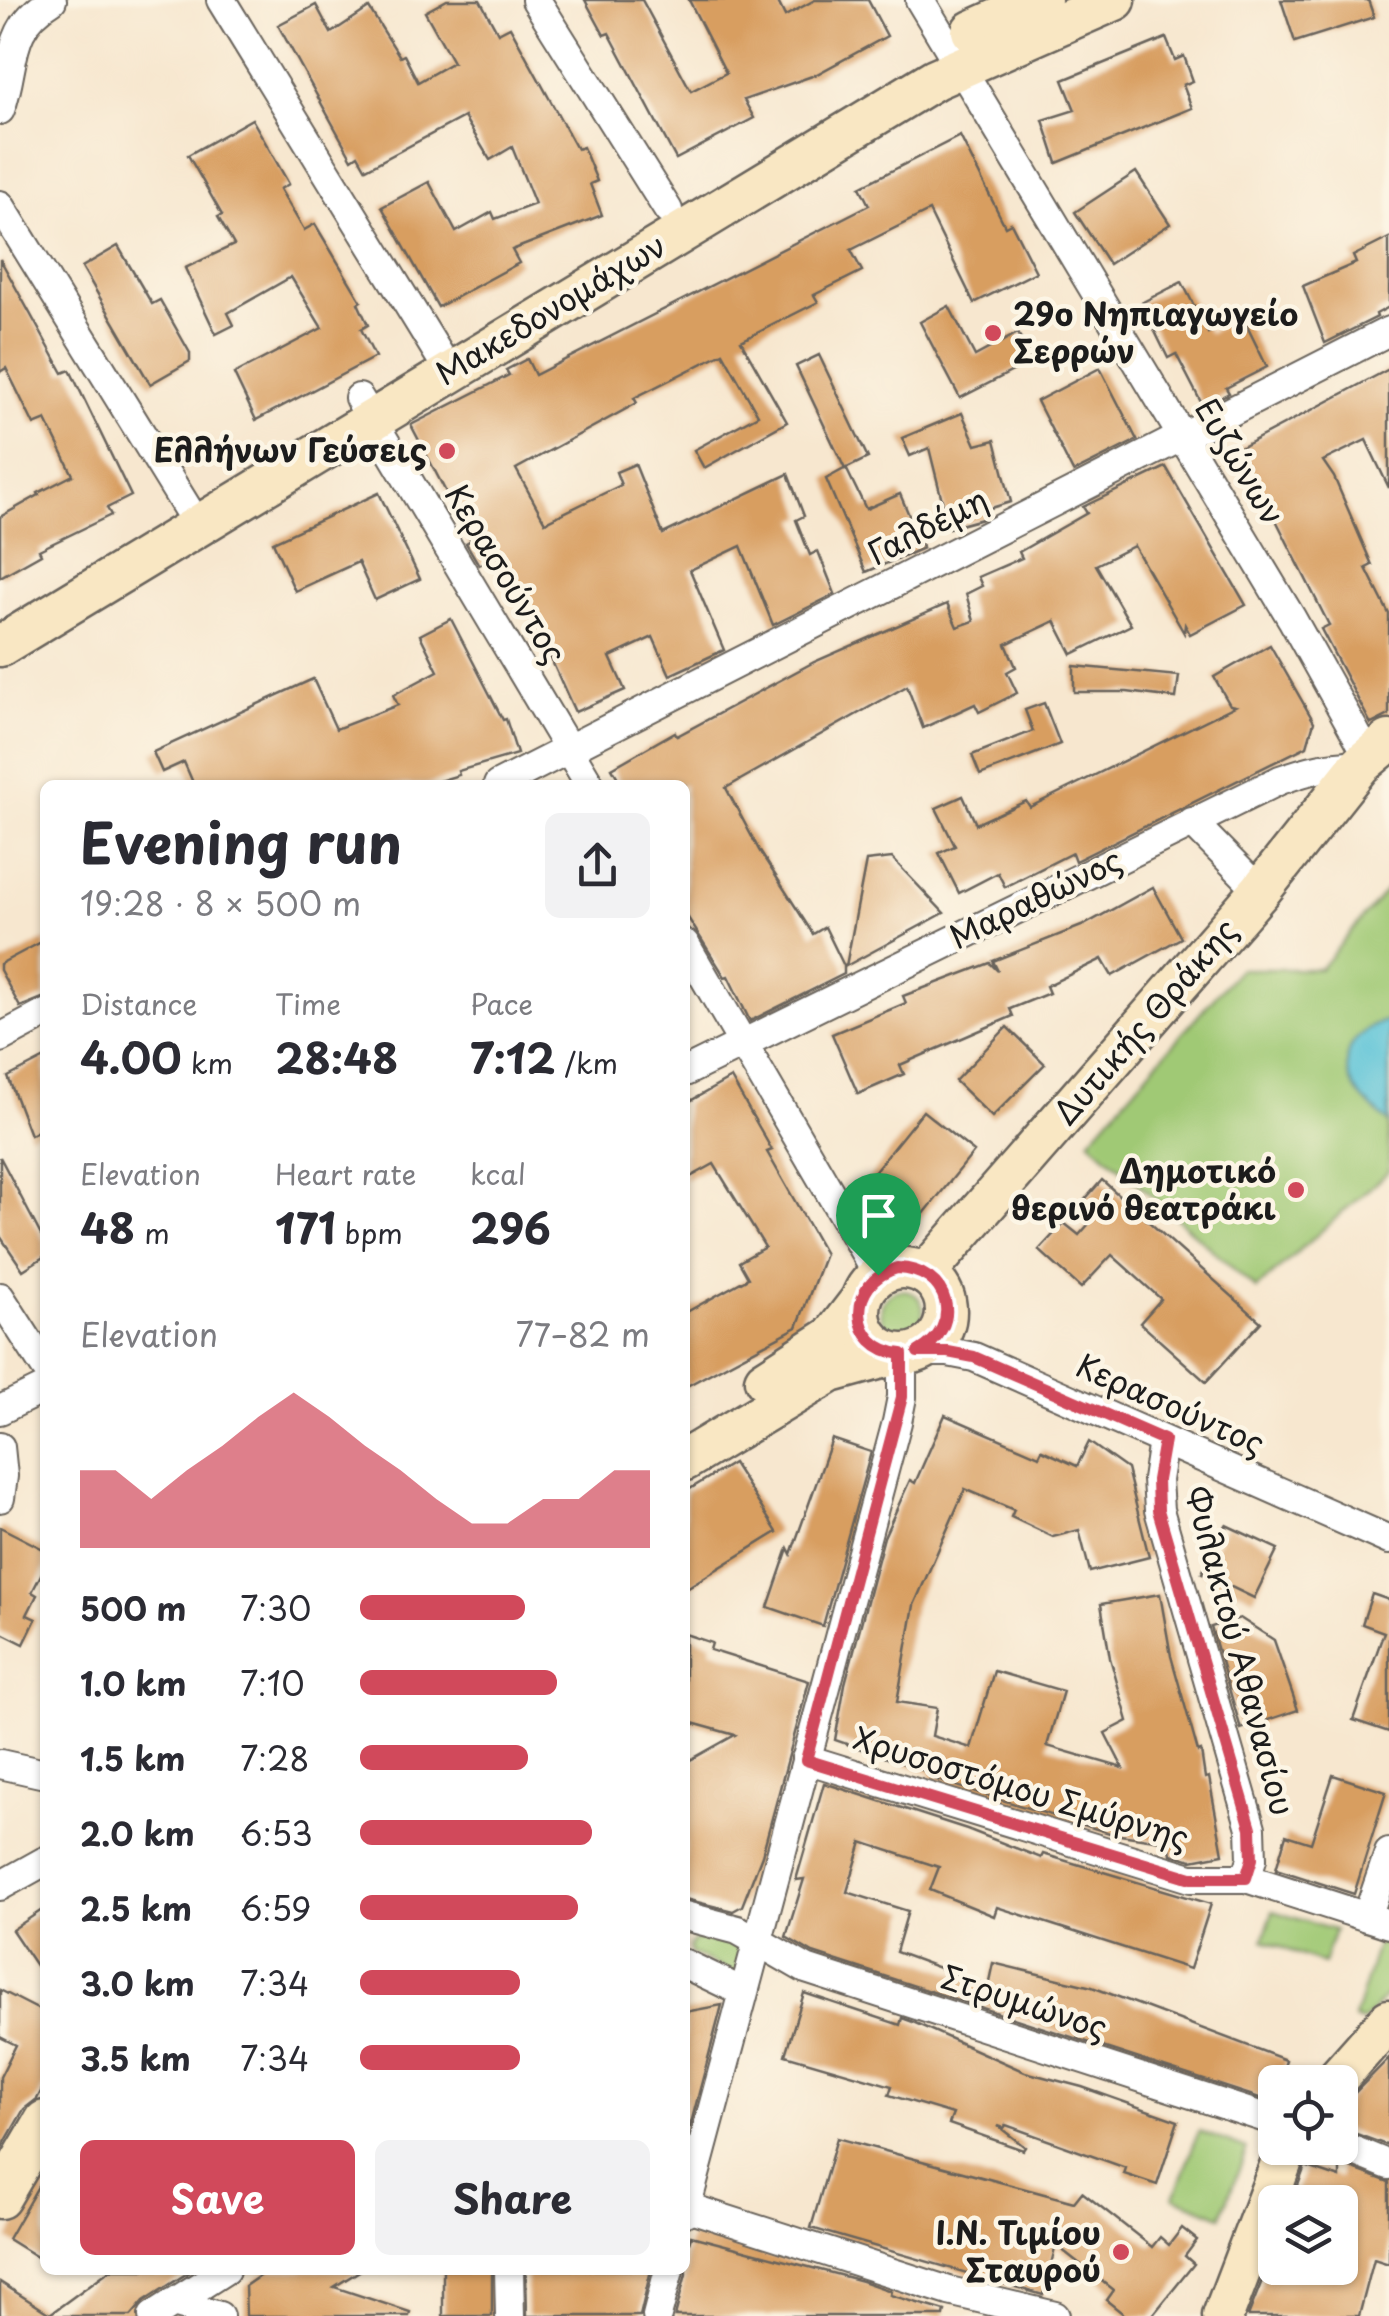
<!DOCTYPE html>
<meta charset="utf-8">
<style>
body{margin:0;font-family:"Playpen Sans",sans-serif;background:#f2f2f3;color:#2b2b33;height:100vh;display:flex;flex-direction:column;font-size:38px;white-space:nowrap}
*{box-sizing:border-box;margin:0}
p{font-size:32px;color:#7c7c81}
.icon{flex:none;width:55px;height:55px;fill:none;stroke:currentColor;stroke-width:2;stroke-linecap:round;stroke-linejoin:round}
.map{position:relative;flex:1;overflow:hidden}
.sheet{position:absolute;left:40px;top:780px;width:650px;height:1495px;display:flex;flex-direction:column;background:#fff;border-radius:15px;box-shadow:0 2px 8px #0004}
.sheet>*{flex:none}
.buttons{position:absolute;left:1258px;top:2065px;display:grid;gap:20px}
.buttons a{display:grid;place-items:center;width:100px;height:100px;border-radius:15px;background:#fff;box-shadow:0 2px 8px #0004;font-size:50px}
.pin{position:absolute;display:grid;place-items:center;width:85px;height:85px;color:#fff;margin:-102px -42px;border-radius:50% 50% 50% 0;rotate:-45deg;box-shadow:0 0 10px #0007}
.pin .icon{rotate:45deg}
.round{display:grid;place-items:center;flex:none;width:105px;height:105px;border-radius:15px;background:#f2f2f3}
.headline{display:flex;align-items:center;justify-content:space-between;height:170px;padding:0 40px}
h1{font-size:55px;font-weight:700;line-height:75px}
.figures{display:grid;grid-template-columns:repeat(3,1fr);gap:15px;height:170px;padding:10px 40px}
.figures div{display:grid;align-content:center}
.figures b{font-size:42px;font-weight:700}
.figures small{font-size:28px;font-weight:400}
.figures p{font-size:28px}
.chart{height:280px;padding:20px 40px}
.chart p{display:flex;justify-content:space-between}
.chart svg{width:100%;height:180px;margin-top:10px;fill:#d1495b;opacity:.7}
.action{display:flex;gap:20px;margin-top:auto;padding:20px 40px}
.action a{flex:1;height:115px;border-radius:15px;background:#d1495b;color:#fff;font-size:40px;font-weight:700;line-height:115px;text-align:center}
.action a+a{background:#f2f2f3;color:#2b2b33}
ul{padding:0 40px;list-style:none;font-size:32px}
li{display:grid;grid-template-columns:160px 120px 1fr;align-items:center;height:75px}
li i{height:25px;border-radius:12px;background:#d1495b}
.map>svg:first-child{display:block}
</style>
<div class="map">
<svg width="1389" height="2316" viewBox="0 0 1389 2316">
<rect width="100%" height="100%" fill="#fcf5e5"/>
<filter id="ink" filterUnits="userSpaceOnUse"><feTurbulence type="fractalNoise" baseFrequency=".01" numOctaves="2"/><feDisplacementMap in="SourceGraphic" scale="20" xChannelSelector="R" yChannelSelector="G"/><feConvolveMatrix kernelMatrix="1 2 1 2 8 2 1 2 1" color-interpolation-filters="sRGB"/></filter>
<filter id="wash" filterUnits="userSpaceOnUse"><feTurbulence type="fractalNoise" baseFrequency=".0048" numOctaves="4" result="noise"/><feDisplacementMap in="SourceGraphic" scale="40" xChannelSelector="R" yChannelSelector="G"/><feGaussianBlur stdDeviation="2.25" result="paint"/><feColorMatrix in="noise" values="0 0 0 0 0 0 0 0 0 0 0 0 0 0 0 0 0 1.4 0 .05"/><feComposite in="paint" operator="in"/></filter>
<g filter="url(#wash)">
<rect width="100%" height="100%" fill="#f7e7cf"/>
<g fill="#a0c975" stroke="#5e7248" stroke-width="2.5">
<path d="M 1389,887 L 1389,1171 L 1256,1289 L 1089,1140 L 1239,969 L 1320,969 Z"/>
<circle cx="902" cy="1311" r="21"/>
<path d="M 1273,1911 L 1334,1930 L 1323,1964 L 1263,1940 Z"/>
<path d="M 706,1936 L 726,1939 L 748,1952 L 742,1977 L 691,1954 L 689,1947 L 693,1941 Z"/>
<path d="M 1378,1942 L 1389,1946 L 1389,1993 L 1362,2022 L 1354,2019 Z"/>
<path d="M 1199,2131 L 1247,2149 L 1221,2216 L 1174,2197 Z"/>
</g>
<path fill="#5ac3d7" stroke="#3b707a" stroke-width="2.5" d="M 1384,1021 L 1389,1022 L 1389,1123 C 1378,1112 1357,1096 1351,1082 C 1339,1051 1357,1032 1384,1021 Z"/>
<g id="blocks">
<g fill="#d89e60">
<path d="M 447,0 L 480,0 L 498,33 L 510,27 L 577,149 L 583,147 L 597,181 L 590,184 L 602,215 L 512,250 L 519,263 L 438,307 L 382,207 L 429,182 L 456,232 L 492,212 L 495,219 L 535,204 L 512,147 L 490,160 L 464,117 L 366,169 L 358,155 L 352,159 L 278,25 L 316,5 L 331,33 L 369,8 L 400,57 L 404,55 L 418,82 L 453,62 L 425,12 Z"/>
<path d="M 585,0 L 642,0 L 691,91 L 726,73 L 689,0 L 777,0 L 785,16 L 815,0 L 868,0 L 887,36 L 815,75 L 744,100 L 754,118 L 676,159 L 609,33 L 604,35 Z"/>
<path d="M 1281,0 L 1368,0 L 1374,17 L 1295,42 Z"/>
<path d="M 1166,38 L 1175,60 L 1184,56 L 1193,81 L 1183,85 L 1192,108 L 1057,163 L 1043,120 L 1075,110 L 1063,80 Z"/>
<path d="M 252,119 L 289,184 L 280,189 L 304,230 L 315,224 L 361,301 L 358,303 L 368,325 L 361,329 L 375,357 L 256,420 L 234,374 L 322,328 L 291,277 L 228,313 L 234,325 L 216,334 L 185,268 L 234,245 L 218,217 L 222,215 L 188,155 Z"/>
<path d="M 960,136 L 1005,226 L 1011,223 L 1036,272 L 974,303 L 929,211 L 851,250 L 862,271 L 814,295 L 818,302 L 741,341 L 787,422 L 704,468 L 694,450 L 758,415 L 723,353 L 634,398 L 637,403 L 516,469 L 545,522 L 621,485 L 616,472 L 635,464 L 663,534 L 788,474 L 804,516 L 796,520 L 810,555 L 818,551 L 835,594 L 773,625 L 741,546 L 690,570 L 724,650 L 670,675 L 653,637 L 610,657 L 625,690 L 575,712 L 536,626 L 498,555 L 479,565 L 466,543 L 471,540 L 411,425 L 509,375 L 506,370 L 527,359 L 535,375 L 869,205 L 860,187 Z"/>
<path d="M 1136,172 L 1170,224 L 1109,264 L 1075,212 Z"/>
<path d="M 1389,238 L 1389,307 L 1376,314 L 1377,317 L 1325,343 L 1303,286 L 1356,263 L 1353,256 Z"/>
<path d="M 118,246 L 152,304 L 160,300 L 190,353 L 190,361 L 150,384 L 82,267 Z"/>
<path d="M 0,259 L 63,373 L 70,370 L 131,496 L 107,508 L 111,515 L 39,550 L 41,554 L 0,577 L 0,517 L 39,495 L 38,493 L 73,475 L 46,420 L 34,425 L 6,368 L 0,372 Z"/>
<path d="M 1182,282 L 1208,333 L 1242,316 L 1267,367 L 1226,388 L 1229,393 L 1203,406 L 1176,354 L 1168,358 L 1141,303 Z"/>
<path d="M 949,306 L 975,356 L 1018,333 L 1032,361 L 960,398 L 920,322 Z"/>
<path d="M 819,355 L 868,458 L 845,469 L 796,366 Z"/>
<path d="M 1100,368 L 1137,440 L 1073,472 L 1037,401 Z"/>
<path d="M 1389,369 L 1389,488 L 1366,440 L 1323,461 L 1334,477 L 1372,565 L 1366,568 L 1389,614 L 1389,715 L 1371,724 L 1321,629 L 1329,625 L 1275,518 L 1270,520 L 1236,450 Z"/>
<path d="M 962,413 L 976,445 L 995,440 L 1011,502 L 984,510 L 986,517 L 982,519 L 949,528 L 929,448 L 910,456 L 902,438 Z"/>
<path d="M 1166,467 L 1246,605 L 1190,634 L 1185,625 L 1184,633 L 1134,546 L 1096,565 L 1131,625 L 1072,654 L 1055,621 L 1006,644 L 1016,667 L 1007,672 L 1017,693 L 979,712 L 975,704 L 923,728 L 907,686 L 726,788 L 759,850 L 813,934 L 825,927 L 844,966 L 844,974 L 750,1021 L 728,976 L 725,977 L 685,913 L 685,785 L 622,785 L 612,768 L 675,732 L 677,736 L 814,662 L 947,604 L 957,627 L 974,621 L 966,594 L 982,586 L 978,577 L 1022,558 L 1019,552 L 1087,513 L 1083,507 L 1089,504 Z"/>
<path d="M 846,468 L 866,509 L 900,494 L 923,548 L 866,572 L 826,479 Z"/>
<path d="M 379,493 L 420,579 L 375,600 L 358,562 L 295,591 L 273,542 Z"/>
<path d="M 451,619 L 503,720 L 506,719 L 517,754 L 458,771 L 459,775 L 426,785 L 194,785 L 184,762 L 162,772 L 153,752 L 313,679 L 336,729 L 398,705 L 393,695 L 438,671 L 420,635 Z"/>
<path d="M 1270,645 L 1314,722 L 1307,746 L 1075,861 L 1072,853 L 1005,887 L 998,873 L 959,893 L 939,853 L 955,846 L 936,808 L 963,796 L 976,824 L 1026,801 L 1030,807 L 1235,706 L 1230,705 L 1214,677 Z"/>
<path d="M 1074,666 L 1179,676 L 1176,698 L 1127,692 L 1074,692 Z"/>
<path d="M 1044,703 L 1060,744 L 980,775 L 972,755 L 1033,731 L 1025,710 Z"/>
<path d="M 892,858 L 944,913 L 846,966 L 866,861 Z"/>
<path d="M 1153,887 L 1181,938 L 1112,976 L 1102,959 L 1046,986 L 1049,993 L 1010,1009 L 1013,1016 L 900,1065 L 904,1074 L 858,1094 L 832,1034 L 906,1003 L 903,996 L 990,963 L 998,971 L 993,961 L 1084,925 Z"/>
<path d="M 45,940 L 45,997 L 20,1007 L 0,970 L 0,964 Z"/>
<path d="M 1007,1027 L 1045,1064 L 992,1117 L 955,1081 Z"/>
<path d="M 45,1058 L 45,1127 L 30,1135 L 8,1077 Z"/>
<path d="M 731,1078 L 772,1150 L 767,1152 L 825,1254 L 797,1327 L 685,1387 L 685,1313 L 748,1278 L 739,1262 L 765,1247 L 714,1164 L 685,1180 L 685,1104 Z"/>
<path d="M 923,1111 L 974,1152 L 914,1226 L 895,1226 L 856,1194 Z"/>
<path d="M 0,1157 L 45,1243 L 45,1256 L 23,1270 L 0,1236 Z"/>
<path d="M 1102,1180 L 1261,1322 L 1206,1382 L 1140,1323 L 1161,1299 L 1112,1255 L 1081,1288 L 1039,1250 L 1064,1223 L 1079,1235 L 1095,1217 L 1081,1204 Z"/>
<path d="M 945,1415 L 1039,1456 L 1042,1450 L 1077,1466 L 1089,1442 L 1127,1469 L 1149,1557 L 1090,1572 L 1079,1530 L 1053,1537 L 1011,1517 L 1014,1510 L 965,1489 L 914,1605 L 897,1702 L 937,1708 L 932,1736 L 971,1748 L 994,1671 L 1063,1691 L 1047,1746 L 1123,1768 L 1105,1733 L 1128,1721 L 1110,1658 L 1101,1604 L 1160,1594 L 1171,1656 L 1198,1752 L 1201,1751 L 1205,1778 L 1209,1777 L 1223,1854 L 1192,1860 L 1171,1854 L 1169,1842 L 1113,1834 L 930,1778 L 931,1773 L 835,1740 L 845,1684 L 884,1537 L 910,1480 L 915,1483 Z"/>
<path d="M 832,1439 L 871,1452 L 823,1626 L 768,1607 L 788,1548 L 791,1554 Z"/>
<path d="M 733,1463 L 777,1532 L 685,1589 L 685,1492 Z"/>
<path d="M 1226,1525 L 1278,1549 L 1254,1598 L 1202,1573 Z"/>
<path d="M 0,1527 L 45,1550 L 45,1567 L 32,1592 L 37,1595 L 27,1615 L 36,1619 L 24,1644 L 0,1632 Z"/>
<path d="M 1372,1594 L 1389,1600 L 1389,1732 L 1353,1720 L 1384,1632 L 1362,1624 Z"/>
<path d="M 1240,1618 L 1274,1640 L 1298,1710 L 1241,1729 L 1211,1627 Z"/>
<path d="M 685,1634 L 712,1643 L 710,1650 L 809,1681 L 762,1855 L 742,1906 L 733,1911 L 685,1899 L 685,1763 L 735,1735 L 685,1721 Z"/>
<path d="M 1333,1775 L 1386,1792 L 1354,1894 L 1276,1869 L 1286,1835 L 1311,1843 Z"/>
<path d="M 824,1783 L 967,1829 L 1041,1858 L 1043,1854 L 1211,1904 L 1190,1969 L 997,1907 L 994,1916 L 930,1890 L 939,1867 L 862,1842 L 847,1892 L 908,1911 L 896,1952 L 988,1986 L 993,1963 L 1092,1987 L 1286,2060 L 1280,2082 L 1275,2082 L 1275,2103 L 813,1953 L 786,1937 L 804,1879 L 796,1880 Z"/>
<path d="M 45,1908 L 45,1979 L 12,1930 Z"/>
<path d="M 0,1990 L 45,2013 L 45,2084 L 37,2099 L 24,2109 L 0,2151 L 0,2077 L 16,2045 L 0,2037 Z"/>
<path d="M 804,1993 L 900,2025 L 902,2018 L 913,2022 L 1025,2072 L 1082,2087 L 1178,2121 L 1157,2185 L 1124,2174 L 1126,2168 L 1006,2125 L 1004,2128 L 998,2126 L 1025,2147 L 1023,2150 L 949,2124 L 953,2114 L 889,2095 L 892,2086 L 785,2055 Z"/>
<path d="M 722,2005 L 690,2127 L 685,2127 L 685,2012 Z"/>
<path d="M 1389,2058 L 1389,2146 L 1340,2128 L 1347,2101 Z"/>
<path d="M 837,2138 L 1074,2202 L 1082,2192 L 1152,2247 L 1160,2237 L 1169,2245 L 1182,2228 L 1197,2240 L 1185,2256 L 1194,2264 L 1152,2316 L 1126,2316 L 1106,2300 L 1113,2290 L 1056,2245 L 1043,2295 L 811,2228 Z"/>
<path d="M 1340,2164 L 1389,2182 L 1389,2264 L 1374,2259 L 1359,2316 L 1248,2316 L 1267,2268 L 1340,2268 L 1340,2202 L 1292,2202 L 1305,2166 L 1340,2178 Z"/>
<path d="M 45,2174 L 45,2262 L 8,2239 Z"/>
<path d="M 691,2236 L 862,2281 L 891,2291 L 890,2295 L 945,2311 L 944,2316 L 675,2316 L 686,2274 L 685,2256 Z"/>
<path d="M 110,2270 L 192,2270 L 144,2301 L 131,2316 L 0,2316 L 0,2282 L 50,2314 Z"/>
<path d="M 268,2270 L 361,2270 L 334,2287 L 410,2312 L 409,2316 L 246,2316 L 245,2286 Z"/>
<rect x="443" y="2270" width="49" height="46"/>
<path d="M 526,2270 L 651,2270 L 640,2316 L 527,2316 Z"/>
</g>
</g>
</g>
<g filter="url(#ink)">
<use href="#blocks" fill-opacity="0" stroke="#69635b" stroke-width="2.5"/>
<g fill="none" stroke-linecap="round" stroke-linejoin="round">
<defs>
<g id="street">
<path d="M 221,0 L 449,371"/>
<path d="M 536,0 L 668,210"/>
<path d="M 920,0 L 1292,619 L 1369,757"/>
<path d="M 0,110 C 17,64 4,29 52,0"/>
<path d="M 0,205 L 197,524"/>
<path d="M 359,398 L 590,785"/>
<path d="M 498,785 L 1389,331"/>
<path d="M 1192,822 L 1260,891"/>
<path d="M 685,944 L 878,1275"/>
<path d="M 0,1038 L 45,1014"/>
<path d="M 685,1072 L 1280,780 C 1308,770 1331,764 1360,765"/>
<path d="M 0,1297 L 45,1367"/>
<path d="M 918,1352 L 948,1352 L 974,1357 L 1389,1540"/>
<path d="M 0,1410 L 45,1388"/>
<path d="M 1163,1441 L 1157,1480 L 1159,1510 L 1251,1828 L 1252,1859 L 1246,1878"/>
<path d="M 0,1447 L 3,1476 L 0,1498"/>
<path d="M 806,1759 L 1191,1878 L 1246,1878 L 1389,1924"/>
<path d="M 0,1764 L 45,1774"/>
<path d="M 0,1886 L 45,1861"/>
<path d="M 685,1916 L 738,1930 L 806,1969 L 1275,2121"/>
<path d="M 1367,1917 L 1389,1853"/>
<path d="M 685,1964 L 743,1992"/>
<path d="M 1340,2145 L 1389,2165"/>
<path d="M 687,2207 L 949,2291 L 1055,2316"/>
<path d="M 685,2212 L 897,1422 L 902,1397 L 902,1354"/>
<path d="M 509,2270 L 510,2316"/>
<path d="M 173,2303 L 219,2316"/>
<path d="M 153,2316 L 225,2270"/>
<path d="M 657,2316 L 669,2270"/>
</g>
<g id="secondary">
<path d="M 972,31 L 1041,0"/>
<path d="M 0,646 L 935,79 L 1115,0"/>
<circle cx="903" cy="1311" r="43"/>
<path d="M 925,1274 L 1260,891 L 1360,765 L 1389,741"/>
<path d="M 765,1380 L 833,1336 L 860,1301"/>
<path d="M 685,1460 L 831,1372 L 896,1354"/>
<path d="M 1334,2082 L 1389,2020"/>
<path d="M 0,2198 L 45,2121"/>
<path d="M 1223,2316 L 1287,2148"/>
</g>
</defs>
<use href="#street" stroke="#69635b" stroke-width="32"/>
<use href="#secondary" stroke="#69635b" stroke-width="45"/>
<use href="#street" stroke="#fff" stroke-width="28"/>
<use href="#secondary" stroke="#f9e7c3" stroke-width="40"/>
</g>
</g>
<g fill="none" stroke-linecap="round" stroke-linejoin="round" filter="url(#ink)">
<defs>
<path id="route" d="M 897,1268 C 950,1269 965,1327 918,1352 L 948,1352 L 974,1357 L 1164,1440 L 1157,1480 L 1158,1510 L 1251,1828 L 1252,1859 L 1246,1878 L 1191,1878 L 806,1760 L 902,1397 L 902,1354 C 848,1349 846,1282 897,1268 Z"/>
</defs>
<use href="#route" stroke="#fff" stroke-width="20"/>
<use href="#route" stroke="#d1495b" stroke-width="12"/>
</g>
<g fill="#d1495b" stroke="#fcf5e5" stroke-width="4">
<circle cx="993" cy="333" r="10"/>
<circle cx="447" cy="451" r="10"/>
<circle cx="1296" cy="1190" r="10"/>
<circle cx="1121" cy="2252" r="10"/>
</g>
<g text-anchor="middle" stroke-width="9" stroke-linejoin="round" paint-order="stroke">
<g font-size="32" fill="#1c1c1c" stroke="#fcf5e5">
<text transform="translate(551 310) rotate(-31)" y="11">Μακεδονομάχων</text>
<text transform="translate(1239 462) rotate(59)" y="11">Ευζώνων</text>
<text transform="translate(928 527) rotate(-27)" y="11">Γαλδέμη</text>
<text transform="translate(505 574) rotate(59)" y="11">Κερασούντος</text>
<text transform="translate(1036 899) rotate(-26)" y="11">Μαραθώνος</text>
<text transform="translate(1146 1022) rotate(-49)" y="11">Δυτικής Θράκης</text>
<text transform="translate(1170 1405) rotate(24)" y="11">Κερασούντος</text>
<text transform="translate(1239 1651) rotate(75)" y="11">Φυλακτού Αθανασίου</text>
<text transform="translate(1021 1789) rotate(17)" y="11">Χρυσοστόμου Σμύρνης</text>
<text transform="translate(1024 2003) rotate(18)" y="11">Στρυμώνος</text>
</g>
<g font-size="32" font-weight="bold" fill="#1c1c1c" stroke="#fcf5e5" text-anchor="end">
<text x="1013" y="326" text-anchor="start">29ο Νηπιαγωγείο<tspan x="1013" dy="37">Σερρών</tspan></text>
<text x="427" y="462">Ελλήνων Γεύσεις</text>
<text x="1276" y="1183">Δημοτικό<tspan x="1276" dy="37">θερινό θεατράκι</tspan></text>
<text x="1101" y="2245">Ι.Ν. Τιμίου<tspan x="1101" dy="37">Σταυρού</tspan></text>
</g>
</g>
</svg>
<div class="buttons">
<a><svg class="icon" aria-label="locate" viewBox="0 0 24 24"><circle cx="12" cy="12" r="6"/><path d="M12 2v4M12 18v4M2 12h4M18 12h4"/></svg></a>
<a><svg class="icon" aria-label="layers" viewBox="0 0 24 24"><path d="M12 4l9 5-9 5-9-5zM3 14l9 5 9-5"/></svg></a>
</div>
<div class="pin" style="left:878px;top:1275px;background:#1e9e55"><svg class="icon" aria-label="arrive" viewBox="0 0 24 24"><path d="M6 21V4h12l-3 4 3 4H6"/></svg></div>
<section class="sheet">
<div class="headline"><div><h1>Evening run</h1><p>19:28 · 8 × 500 m</p></div><a class="round"><svg class="icon" aria-label="share" viewBox="0 0 24 24"><path d="M12 15V3M7 8l5-5 5 5M5 13v7h14v-7"/></svg></a></div>
<div class="figures">
<div><p>Distance</p><b>4.00<small> km</small></b></div>
<div><p>Time</p><b>28:48</b></div>
<div><p>Pace</p><b>7:12<small> /km</small></b></div>
</div>
<div class="figures">
<div><p>Elevation</p><b>48<small> m</small></b></div>
<div><p>Heart rate</p><b>171<small> bpm</small></b></div>
<div><p>kcal</p><b>296</b></div>
</div>
<div class="chart"><p><span>Elevation</span>77–82 m</p>
<svg viewBox="0 0 160 44" preserveAspectRatio="none"><path d="M0 44V25L10 25L20 32L30 25L40 19L50 12L60 6L70 12L80 19L90 25L100 32L110 38L120 38L130 32L140 32L150 25L160 25V44z"/></svg>
</div>
<ul>
<li><b>500 m</b>7:30<i style="width:57%"></i></li>
<li><b>1.0 km</b>7:10<i style="width:68%"></i></li>
<li><b>1.5 km</b>7:28<i style="width:58%"></i></li>
<li><b>2.0 km</b>6:53<i style="width:80%"></i></li>
<li><b>2.5 km</b>6:59<i style="width:75%"></i></li>
<li><b>3.0 km</b>7:34<i style="width:55%"></i></li>
<li><b>3.5 km</b>7:34<i style="width:55%"></i></li>
</ul>
<div class="action"><a>Save</a><a>Share</a></div>
</section>
</div>
